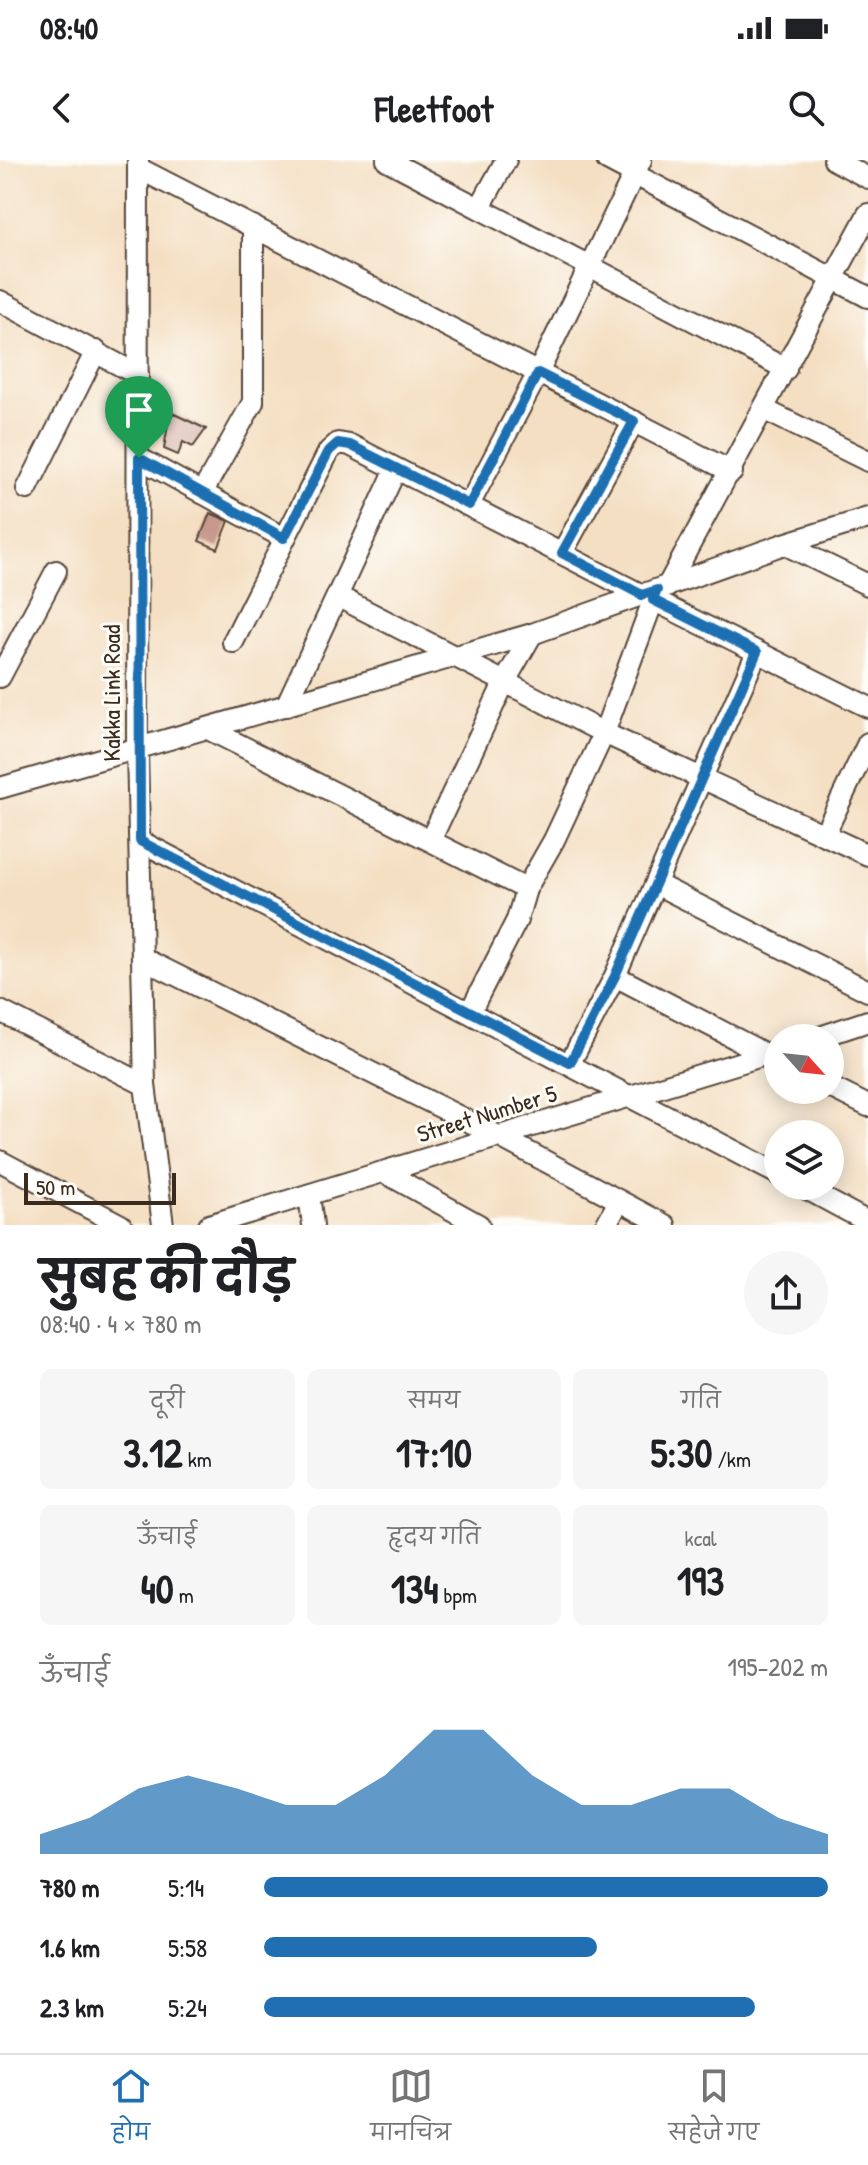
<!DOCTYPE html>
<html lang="hi">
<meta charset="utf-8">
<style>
body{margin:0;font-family:"Patrick Hand","Playpen Sans Deva",sans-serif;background:#f6f6f6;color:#202124;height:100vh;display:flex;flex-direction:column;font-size:30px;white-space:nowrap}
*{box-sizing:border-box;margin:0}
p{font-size:26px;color:#757577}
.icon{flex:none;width:44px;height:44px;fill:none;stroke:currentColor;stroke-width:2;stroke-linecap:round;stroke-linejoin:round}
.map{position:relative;height:1065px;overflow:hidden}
.side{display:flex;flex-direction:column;background:#fff;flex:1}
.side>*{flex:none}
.needle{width:52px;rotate:117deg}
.fabs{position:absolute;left:764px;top:864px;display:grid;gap:16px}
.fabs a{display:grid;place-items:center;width:80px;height:80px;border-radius:50%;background:#fff;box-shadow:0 4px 20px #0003;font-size:40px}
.scale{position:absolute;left:24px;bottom:20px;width:152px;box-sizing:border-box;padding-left:8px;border:4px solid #3b2a1e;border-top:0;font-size:22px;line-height:28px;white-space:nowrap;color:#3b2a1e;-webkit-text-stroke:6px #fdfcf7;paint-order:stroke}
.pin{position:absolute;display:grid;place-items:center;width:68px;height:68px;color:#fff;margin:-82px -34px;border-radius:50% 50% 50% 0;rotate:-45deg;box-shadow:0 0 8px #0007}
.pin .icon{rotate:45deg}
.round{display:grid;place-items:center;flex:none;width:84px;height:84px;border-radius:42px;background:#f6f6f6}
.summary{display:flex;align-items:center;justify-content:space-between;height:136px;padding:0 40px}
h1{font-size:44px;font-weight:700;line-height:60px}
.figures{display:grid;grid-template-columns:repeat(3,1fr);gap:12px;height:136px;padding:8px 40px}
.figures div{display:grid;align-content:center;border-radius:12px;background:#f6f6f6;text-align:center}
.figures b{font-size:40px;font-weight:700}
.figures small{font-size:22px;font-weight:400}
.figures p{font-size:22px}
.chart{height:224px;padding:16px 40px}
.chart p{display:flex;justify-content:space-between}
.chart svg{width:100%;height:144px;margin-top:8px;fill:#1f6fb2;opacity:.7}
ul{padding:0 40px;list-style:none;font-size:26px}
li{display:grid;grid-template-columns:128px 96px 1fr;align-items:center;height:60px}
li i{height:20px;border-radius:10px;background:#1f6fb2}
.status{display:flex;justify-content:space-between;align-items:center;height:56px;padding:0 40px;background:#fff;direction:ltr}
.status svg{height:22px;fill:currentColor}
header{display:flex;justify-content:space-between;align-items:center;height:104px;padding:0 40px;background:#fff;font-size:36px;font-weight:700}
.tab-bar{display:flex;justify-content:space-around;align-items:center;height:112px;border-top:2px solid #e0e0e0;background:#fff;font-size:22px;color:#757577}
.tab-bar a{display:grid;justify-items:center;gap:4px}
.tab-bar .active{color:#1f6fb2}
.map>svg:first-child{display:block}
</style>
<div class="status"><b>08:40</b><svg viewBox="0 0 49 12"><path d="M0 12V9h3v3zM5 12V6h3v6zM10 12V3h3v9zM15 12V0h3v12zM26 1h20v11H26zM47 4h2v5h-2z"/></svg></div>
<header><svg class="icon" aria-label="back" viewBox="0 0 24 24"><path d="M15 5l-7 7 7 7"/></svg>Fleetfoot<svg class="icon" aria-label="search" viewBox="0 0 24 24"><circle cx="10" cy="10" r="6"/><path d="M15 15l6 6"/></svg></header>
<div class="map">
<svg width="868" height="1065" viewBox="0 0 868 1065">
<rect width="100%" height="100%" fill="#fdfcf7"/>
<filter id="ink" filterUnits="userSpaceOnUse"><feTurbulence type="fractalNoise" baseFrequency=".0125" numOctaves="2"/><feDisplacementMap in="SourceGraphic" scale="16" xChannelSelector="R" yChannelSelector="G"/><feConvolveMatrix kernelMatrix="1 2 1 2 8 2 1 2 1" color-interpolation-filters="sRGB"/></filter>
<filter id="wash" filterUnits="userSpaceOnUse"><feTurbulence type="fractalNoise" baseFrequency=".006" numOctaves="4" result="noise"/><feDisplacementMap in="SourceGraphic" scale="32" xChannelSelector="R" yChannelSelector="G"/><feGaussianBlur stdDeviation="1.8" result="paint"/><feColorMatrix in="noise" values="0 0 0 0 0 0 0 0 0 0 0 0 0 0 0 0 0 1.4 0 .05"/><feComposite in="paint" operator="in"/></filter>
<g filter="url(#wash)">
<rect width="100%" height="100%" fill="#f4dfc3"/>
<g id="blocks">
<g fill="#c8988d">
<path d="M 170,252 L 206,269 L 193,287 L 183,282 L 178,295 L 164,289 Z"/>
<path d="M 210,353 L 229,361 L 218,389 L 199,381 Z"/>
</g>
</g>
</g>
<g filter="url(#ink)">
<use href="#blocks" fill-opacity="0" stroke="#574537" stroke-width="2"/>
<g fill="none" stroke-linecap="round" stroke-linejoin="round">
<defs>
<g id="minor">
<path d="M 138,0 L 137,590 L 145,925 L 163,1065"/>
<path d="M 387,0 L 786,209"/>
<path d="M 607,0 L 868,137"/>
<path d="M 834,0 L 868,18"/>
<path d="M 138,8 L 732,312"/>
<path d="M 480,47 L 506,0"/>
<path d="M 0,141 L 138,215"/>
<path d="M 765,250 L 868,301"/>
<path d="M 139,298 L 284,378"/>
<path d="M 27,329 L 96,191"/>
<path d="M 202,333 L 253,242 L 253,66"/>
<path d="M 469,345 L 538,213 L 641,0"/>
<path d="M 784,384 L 868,425"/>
<path d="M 562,393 L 634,261"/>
<path d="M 667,427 L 868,54"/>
<path d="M 339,437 L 604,573 L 868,695"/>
<path d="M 653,440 L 868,547"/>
<path d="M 233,482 L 329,291 L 338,283 L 350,285 L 642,435"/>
<path d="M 0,517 L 56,411"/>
<path d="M 286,546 L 396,309"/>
<path d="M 208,569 L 526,729"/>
<path d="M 0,628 L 532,474 L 784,384 L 868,358"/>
<path d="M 824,675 L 868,583"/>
<path d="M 431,679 L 504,523 L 532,474"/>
<path d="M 140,681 L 778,1014"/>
<path d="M 656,724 L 868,831"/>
<path d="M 142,798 L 500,977 L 665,1065"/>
<path d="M 615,816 L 771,897"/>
<path d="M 0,851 L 145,925"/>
<path d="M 470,852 L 517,760 L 526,729 L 554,680 L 604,573 L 657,430"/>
<path d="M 817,878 L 868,861"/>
<path d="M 570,903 L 615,816 L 757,492"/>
<path d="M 830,927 L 868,946"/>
<path d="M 0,1001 L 121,1065"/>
<path d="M 384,1012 L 479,1065"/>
<path d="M 801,1026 L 868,1062"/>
<path d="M 309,1035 L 313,1065"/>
<path d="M 209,1065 L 778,891"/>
<path d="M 606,1065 L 619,1041"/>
</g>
</defs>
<use href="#minor" stroke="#574537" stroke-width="24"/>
<use href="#minor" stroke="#fff" stroke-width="20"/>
</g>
</g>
<g fill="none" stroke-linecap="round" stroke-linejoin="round" filter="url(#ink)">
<defs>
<path id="route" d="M 538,213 L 634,261 L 562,393 L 642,435 L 657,430 L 653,440 L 757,492 L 615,816 L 570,903 L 140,681 L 139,298 L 284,378 L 329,291 L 338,283 L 350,285 L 469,345 Z"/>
</defs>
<use href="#route" stroke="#fff" stroke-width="16"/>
<use href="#route" stroke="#1f6fb2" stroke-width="10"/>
</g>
<g text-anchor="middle" stroke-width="6" stroke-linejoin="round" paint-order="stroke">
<g font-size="24" fill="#3b2a1e" stroke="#fdfcf7">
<text transform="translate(112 533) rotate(-90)" y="8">Kakka Link Road</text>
<text transform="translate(487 954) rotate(-17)" y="8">Street Number 5</text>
</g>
</g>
</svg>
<div class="fabs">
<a><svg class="needle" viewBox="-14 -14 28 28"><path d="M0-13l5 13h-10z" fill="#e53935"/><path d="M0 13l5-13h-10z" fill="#757577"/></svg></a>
<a><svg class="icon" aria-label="layers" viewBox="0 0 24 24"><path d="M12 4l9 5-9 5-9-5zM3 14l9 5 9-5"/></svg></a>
</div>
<div class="scale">50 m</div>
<div class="pin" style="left:139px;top:298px;background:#1e9e55"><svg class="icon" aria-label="arrive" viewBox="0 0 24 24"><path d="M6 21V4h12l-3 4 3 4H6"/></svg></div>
</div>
<section class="side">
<div class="summary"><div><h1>सुबह की दौड़</h1><p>08:40 · 4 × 780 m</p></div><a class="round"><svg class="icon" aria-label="share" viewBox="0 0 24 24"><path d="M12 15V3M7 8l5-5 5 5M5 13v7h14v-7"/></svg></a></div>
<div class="figures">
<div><p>दूरी</p><b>3.12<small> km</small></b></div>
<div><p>समय</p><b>17:10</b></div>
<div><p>गति</p><b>5:30<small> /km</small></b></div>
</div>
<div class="figures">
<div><p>ऊँचाई</p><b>40<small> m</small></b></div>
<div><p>हृदय गति</p><b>134<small> bpm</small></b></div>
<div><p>kcal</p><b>193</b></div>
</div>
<div class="chart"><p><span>ऊँचाई</span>195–202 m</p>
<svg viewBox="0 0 160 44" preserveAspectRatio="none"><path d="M0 44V38L10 33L20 24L30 20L40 24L50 29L60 29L70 20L80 6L90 6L100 20L110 29L120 29L130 24L140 24L150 33L160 38V44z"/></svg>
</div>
<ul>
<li><b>780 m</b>5:14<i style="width:100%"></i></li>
<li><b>1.6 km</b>5:58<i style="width:59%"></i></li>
<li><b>2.3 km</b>5:24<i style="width:87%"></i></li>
</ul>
</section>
<nav class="tab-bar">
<a class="active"><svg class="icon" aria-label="home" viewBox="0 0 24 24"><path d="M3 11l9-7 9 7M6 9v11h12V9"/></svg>होम</a>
<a><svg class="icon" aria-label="map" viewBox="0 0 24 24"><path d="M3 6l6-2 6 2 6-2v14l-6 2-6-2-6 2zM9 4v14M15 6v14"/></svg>मानचित्र</a>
<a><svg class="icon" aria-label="saved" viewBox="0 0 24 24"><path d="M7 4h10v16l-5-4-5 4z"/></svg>सहेजे गए</a>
</nav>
